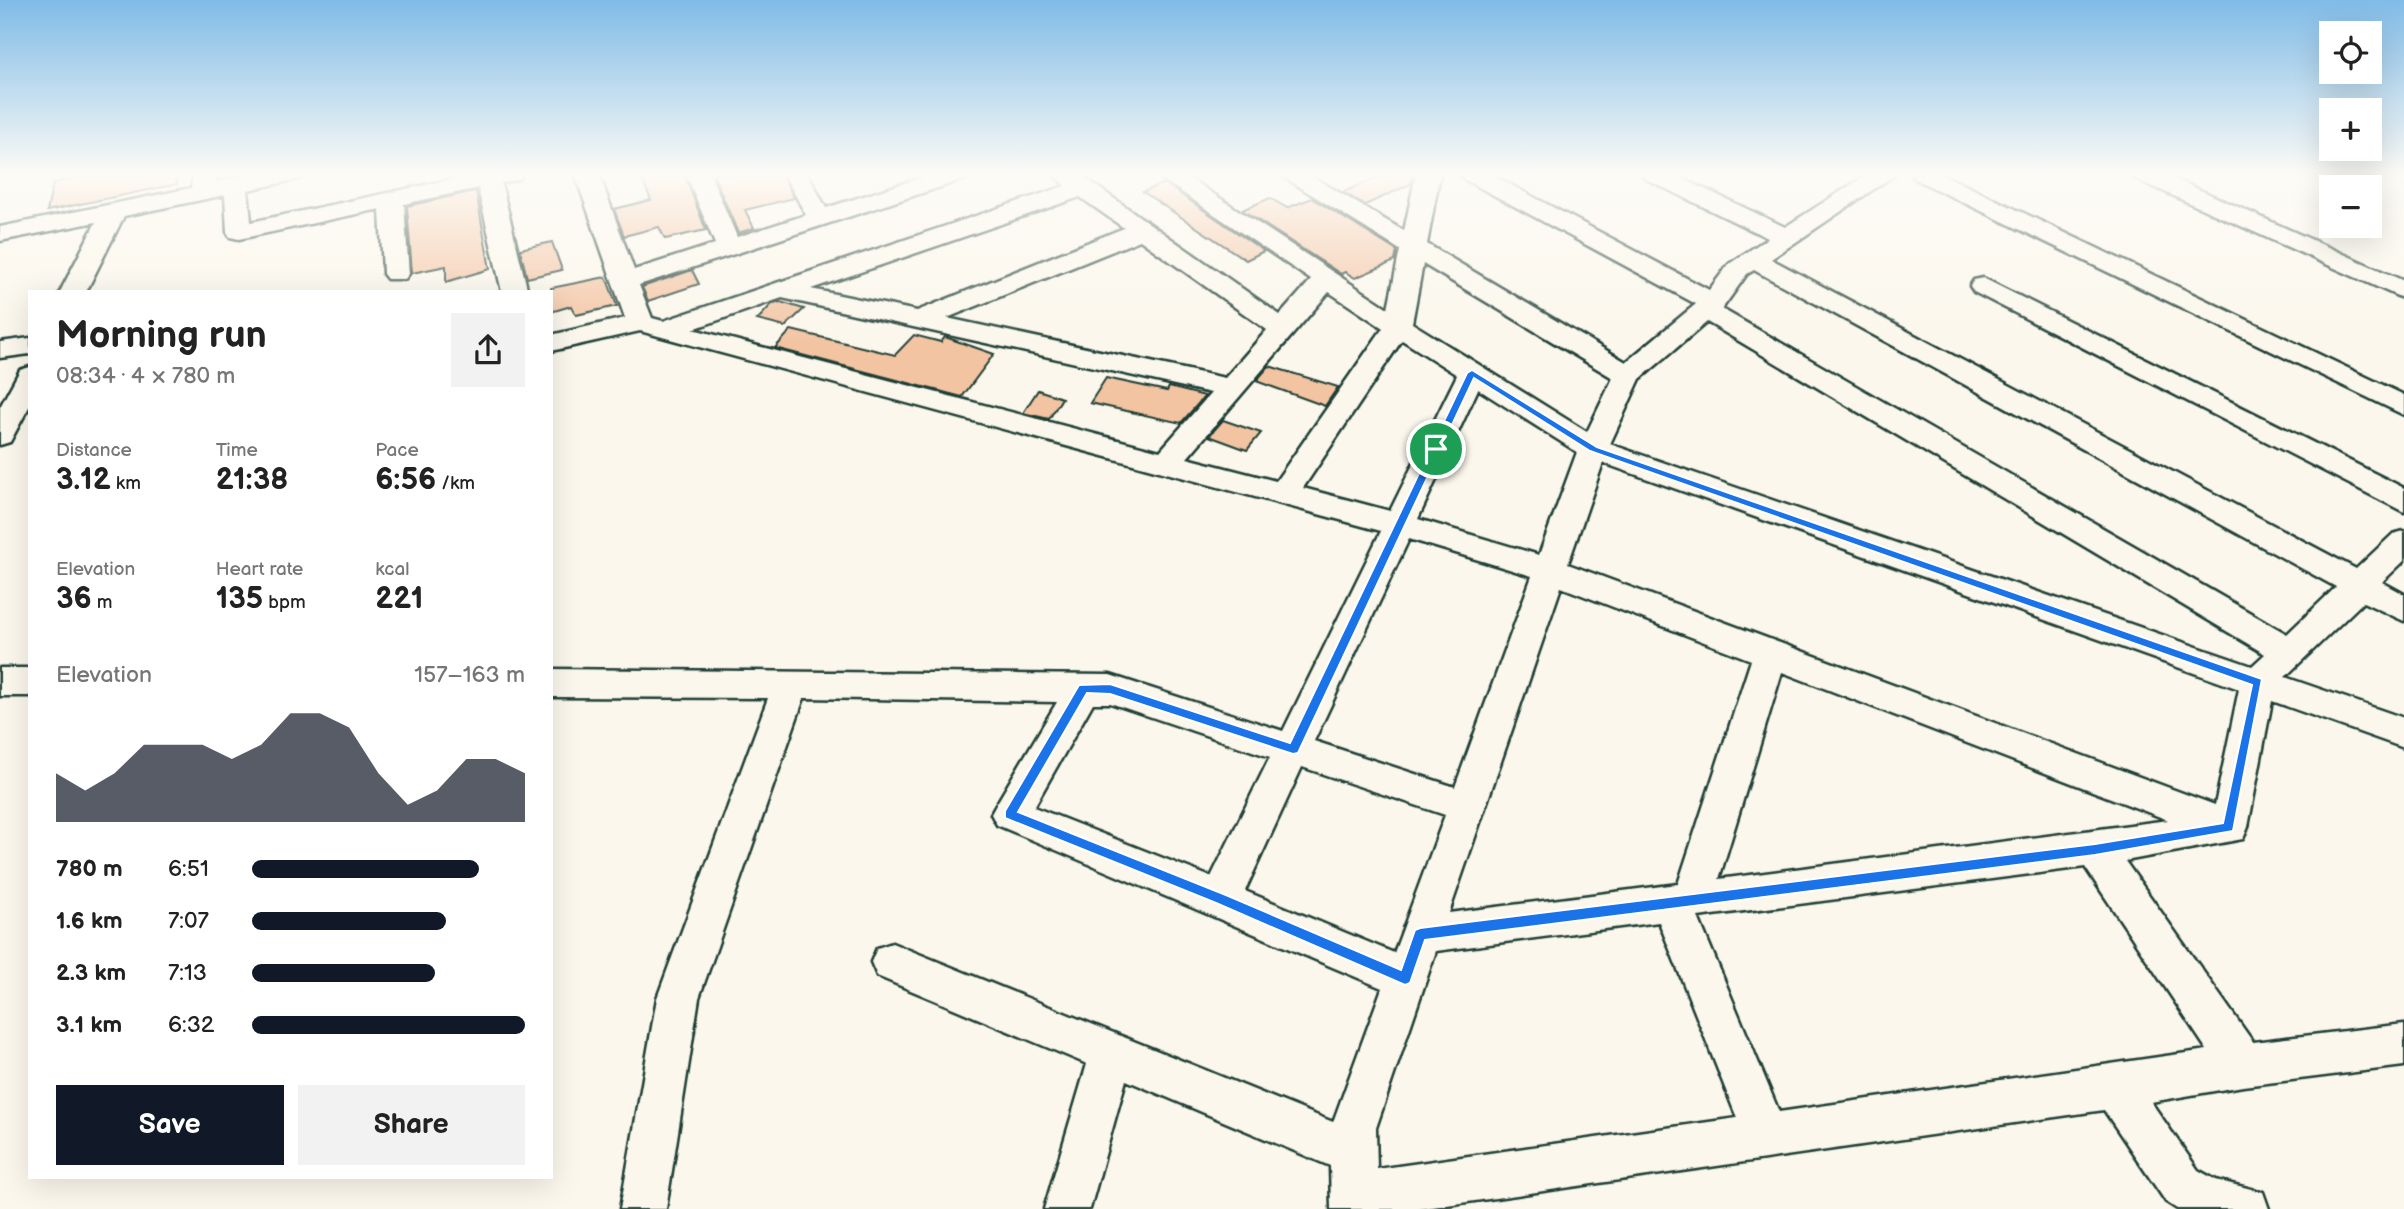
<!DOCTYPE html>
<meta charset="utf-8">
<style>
body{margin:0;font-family:"Balsamiq Sans",sans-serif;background:#f2f2f2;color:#222;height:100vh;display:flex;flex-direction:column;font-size:26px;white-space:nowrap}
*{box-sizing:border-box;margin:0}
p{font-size:23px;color:#767676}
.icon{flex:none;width:38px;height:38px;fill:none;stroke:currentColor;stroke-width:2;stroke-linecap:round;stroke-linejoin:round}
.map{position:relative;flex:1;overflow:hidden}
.drawer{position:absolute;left:28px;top:290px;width:525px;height:889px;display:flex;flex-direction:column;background:#fff;border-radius:0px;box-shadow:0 7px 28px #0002}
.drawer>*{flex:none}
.buttons{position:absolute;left:2319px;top:21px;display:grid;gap:14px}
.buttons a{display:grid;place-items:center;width:63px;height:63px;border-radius:0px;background:#fff;box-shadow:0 7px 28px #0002;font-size:35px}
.pin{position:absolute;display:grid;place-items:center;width:60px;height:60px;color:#fff;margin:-30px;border:4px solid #fff;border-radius:50%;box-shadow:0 2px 7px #0007}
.round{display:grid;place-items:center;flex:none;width:74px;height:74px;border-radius:0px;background:#f2f2f2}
.head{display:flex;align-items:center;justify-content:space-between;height:119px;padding:0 28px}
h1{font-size:38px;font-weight:800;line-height:52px}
.figures{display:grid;grid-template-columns:repeat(3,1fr);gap:10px;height:119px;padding:7px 28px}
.figures div{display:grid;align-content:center}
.figures b{font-size:30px;font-weight:800}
.figures small{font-size:19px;font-weight:400}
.figures p{font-size:19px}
.chart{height:196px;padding:14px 28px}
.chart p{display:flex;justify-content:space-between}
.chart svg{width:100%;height:126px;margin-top:7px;fill:#111827;opacity:.7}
.button{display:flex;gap:14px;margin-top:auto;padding:14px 28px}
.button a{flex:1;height:80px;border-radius:0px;background:#111827;color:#fff;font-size:28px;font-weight:800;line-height:80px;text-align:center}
.button a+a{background:#f2f2f2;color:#222}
ul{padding:0 28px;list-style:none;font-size:23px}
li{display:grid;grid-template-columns:112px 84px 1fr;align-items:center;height:52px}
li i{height:18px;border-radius:9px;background:#111827}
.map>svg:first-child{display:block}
</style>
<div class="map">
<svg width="2404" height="1209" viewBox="0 0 2404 1209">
<rect width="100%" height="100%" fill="#fbf7ec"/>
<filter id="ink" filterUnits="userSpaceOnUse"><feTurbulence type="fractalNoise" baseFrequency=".0143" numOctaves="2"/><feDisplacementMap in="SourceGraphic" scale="14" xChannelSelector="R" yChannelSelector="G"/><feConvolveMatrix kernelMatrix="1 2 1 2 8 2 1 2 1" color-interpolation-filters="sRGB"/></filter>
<g filter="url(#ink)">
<g fill="#f3c4a2" stroke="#1f3d34" stroke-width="2">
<path d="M 91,174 L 176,174 L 177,184 L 47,211 L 53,183 Z"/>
<path d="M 640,174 L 684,174 L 706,230 L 665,239 L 659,227 L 624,236 L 614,209 L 651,200 Z"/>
<path d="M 713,174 L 782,174 L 794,198 L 745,210 L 754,228 L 738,233 Z"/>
<path d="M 1386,174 L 1413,174 L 1411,184 L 1365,205 L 1343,192 Z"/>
<path d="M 1164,183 L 1264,251 L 1246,260 L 1143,192 Z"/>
<path d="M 476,191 L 490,269 L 446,282 L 446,266 L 412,273 L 407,206 Z"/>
<path d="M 1270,198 L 1287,208 L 1312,198 L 1397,251 L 1395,261 L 1355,278 L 1345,272 L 1341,274 L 1242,210 Z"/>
<path d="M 552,242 L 562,270 L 527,278 L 520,249 Z"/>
<path d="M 692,270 L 699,284 L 648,301 L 642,287 Z"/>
<path d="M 606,277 L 617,306 L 576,315 L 571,306 L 551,312 L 551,288 Z"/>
<path d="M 780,302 L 804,309 L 785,327 L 757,320 L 772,304 Z"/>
<path d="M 791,330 L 895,355 L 914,335 L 941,342 L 945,337 L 994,354 L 962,397 L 775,348 Z"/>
<path d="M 1269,366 L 1338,387 L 1325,406 L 1256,381 Z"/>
<path d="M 1106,378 L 1167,391 L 1169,387 L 1205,396 L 1181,423 L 1090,403 Z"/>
<path d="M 1038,390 L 1062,398 L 1049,419 L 1023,413 Z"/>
<path d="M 1223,420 L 1261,433 L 1247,450 L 1209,436 Z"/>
</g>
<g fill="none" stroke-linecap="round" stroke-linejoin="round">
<defs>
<g id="minor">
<path d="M 194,174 L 218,174 L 216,182 L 256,174 L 303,174 L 299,179 L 248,190 L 251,222 L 477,174 L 523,174 L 519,179 L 501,183 L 528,292 L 502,292 L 478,188 L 404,204 L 409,274 L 405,279 L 387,279 L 383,274 L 380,209 L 239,239 L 230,237 L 227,232 L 225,195 L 124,216 L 86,292 L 60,292 L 96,222 L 0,241 L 0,227 L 191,188 Z"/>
<path d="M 575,174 L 599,174 L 634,270 L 715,244 L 686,174 L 710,174 L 737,237 L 806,215 L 784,174 L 808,174 L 826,208 L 933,174 L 969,174 L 965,179 L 639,285 L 652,318 L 663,321 L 1065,186 L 1054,174 L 1079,174 L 1280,315 L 1311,280 L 1155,174 L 1183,174 L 1388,308 L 1400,250 L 1279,174 L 1308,174 L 1404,231 L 1416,174 L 1440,174 L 1427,244 L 1626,362 L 1696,304 L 1464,179 L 1460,174 L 1490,174 L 1709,290 L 1729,264 L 1768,238 L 1646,179 L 1642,174 L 1673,174 L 1785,227 L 1868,174 L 1896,174 L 1771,259 L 2356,569 L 2393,534 L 2404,531 L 2404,561 L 2382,582 L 2404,594 L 2404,621 L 2363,602 L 2285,677 L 2404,718 L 2404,748 L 2272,701 L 2248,827 L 2243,839 L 2125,861 L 2253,1042 L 2404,1024 L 2404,1066 L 2243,1086 L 2151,1102 L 2198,1170 L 2216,1180 L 2263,1192 L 2269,1209 L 2177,1209 L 2166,1202 L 2104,1110 L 1419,1209 L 1331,1209 L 1330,1166 L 1126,1080 L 1090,1209 L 1044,1209 L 1087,1064 L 877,976 L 871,962 L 877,948 L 892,943 L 1333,1122 L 1382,988 L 997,825 L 991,814 L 997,803 L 1057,702 L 804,698 L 699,998 L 666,1209 L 620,1209 L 657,998 L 768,698 L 551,697 L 551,669 L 1110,675 L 1283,731 L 1381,531 L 640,331 L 551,351 L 551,335 L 625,318 ZM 1080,197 L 1124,228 L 917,311 L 811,289 ZM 1140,240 L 1267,330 L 1225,378 L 947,318 ZM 1423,264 L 1613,378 L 1587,432 L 1412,323 ZM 1754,270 L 2336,587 L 2287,634 L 1722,309 L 1747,274 ZM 1329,292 L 1383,328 L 1276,481 L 1187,458 ZM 782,298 L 1211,393 L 1160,451 L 693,329 ZM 1707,322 L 2265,654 L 2252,666 L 1610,444 L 1640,379 ZM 1402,340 L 1457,375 L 1390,511 L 1303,488 ZM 1478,389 L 1577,452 L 1539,555 L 1418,519 ZM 1603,463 L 2239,689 L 2215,805 L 1568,564 ZM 1409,539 L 1532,576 L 1455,787 L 1314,741 ZM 1561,587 L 1751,660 L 1678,884 L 1449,913 ZM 1782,672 L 2168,820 L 1719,879 ZM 1093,703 L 1110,703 L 1270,757 L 1211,877 L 1034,807 ZM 1302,767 L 1445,815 L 1394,953 L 1245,891 ZM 2085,867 L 2207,1050 L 1779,1112 L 1698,917 ZM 1659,922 L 1737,1118 L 1377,1169 L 1376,1128 L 1436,951 Z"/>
<path d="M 1911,174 L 1942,174 L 2404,395 L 2404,415 L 1915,179 Z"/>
<path d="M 2132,174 L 2164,174 L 2404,281 L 2404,299 L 2136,179 Z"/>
<path d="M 1983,278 L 2404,488 L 2404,512 L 1974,292 L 1970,286 L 1974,280 Z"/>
<path d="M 30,338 L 30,354 L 0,358 L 0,342 Z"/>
<path d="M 30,367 L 30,405 L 10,442 L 0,445 L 0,407 L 20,370 Z"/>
<rect x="0" y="668" width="30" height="28"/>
</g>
</defs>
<use href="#minor" stroke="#1f3d34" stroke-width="5"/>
<use href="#minor" fill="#fbf7ec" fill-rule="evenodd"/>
</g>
</g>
<linearGradient id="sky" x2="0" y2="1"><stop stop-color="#80bbe7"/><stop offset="0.51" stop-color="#fdfbf6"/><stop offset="1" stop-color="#fdfbf6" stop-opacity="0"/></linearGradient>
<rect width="2404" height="343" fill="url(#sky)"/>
<path fill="#1a73e8" stroke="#fff" stroke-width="2" fill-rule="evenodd" d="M 1472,370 L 1597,447 L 2262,679 L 2233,831 L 2095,855 L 1425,940 L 1410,983 L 1405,985 L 1216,903 L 1005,818 L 1005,811 L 1079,685 L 1110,684 L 1290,743 L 1467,373 ZM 1474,378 L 1590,451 L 2252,685 L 2223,823 L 2095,844 L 1420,928 L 1415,930 L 1401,970 L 1226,895 L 1018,812 L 1087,693 L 1110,694 L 1293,754 L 1298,753 Z"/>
</svg>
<div class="buttons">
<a><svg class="icon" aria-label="locate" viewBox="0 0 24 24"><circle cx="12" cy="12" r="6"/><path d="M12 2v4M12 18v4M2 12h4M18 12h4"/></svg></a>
<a>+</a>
<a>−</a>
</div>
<div class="pin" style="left:1436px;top:449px;background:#1e9e55"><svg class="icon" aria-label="arrive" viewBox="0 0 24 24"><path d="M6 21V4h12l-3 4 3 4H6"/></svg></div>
<section class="drawer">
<div class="head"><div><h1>Morning run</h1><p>08:34 · 4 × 780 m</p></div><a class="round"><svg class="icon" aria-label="share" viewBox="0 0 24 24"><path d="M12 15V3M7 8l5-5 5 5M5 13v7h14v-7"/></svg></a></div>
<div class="figures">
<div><p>Distance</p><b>3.12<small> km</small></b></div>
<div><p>Time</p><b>21:38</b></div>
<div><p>Pace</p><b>6:56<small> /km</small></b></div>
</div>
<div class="figures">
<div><p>Elevation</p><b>36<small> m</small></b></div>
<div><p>Heart rate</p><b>135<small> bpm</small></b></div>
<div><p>kcal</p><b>221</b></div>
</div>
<div class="chart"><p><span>Elevation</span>157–163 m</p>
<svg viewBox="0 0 160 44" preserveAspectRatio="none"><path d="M0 44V27L10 33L20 27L30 17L40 17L50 17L60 22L70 17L80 6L90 6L100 11L110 27L120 38L130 33L140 22L150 22L160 27V44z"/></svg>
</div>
<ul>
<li><b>780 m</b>6:51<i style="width:83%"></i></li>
<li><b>1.6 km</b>7:07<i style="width:71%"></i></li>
<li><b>2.3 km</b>7:13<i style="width:67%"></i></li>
<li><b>3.1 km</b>6:32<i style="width:100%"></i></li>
</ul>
<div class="button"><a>Save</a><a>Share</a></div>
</section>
</div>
